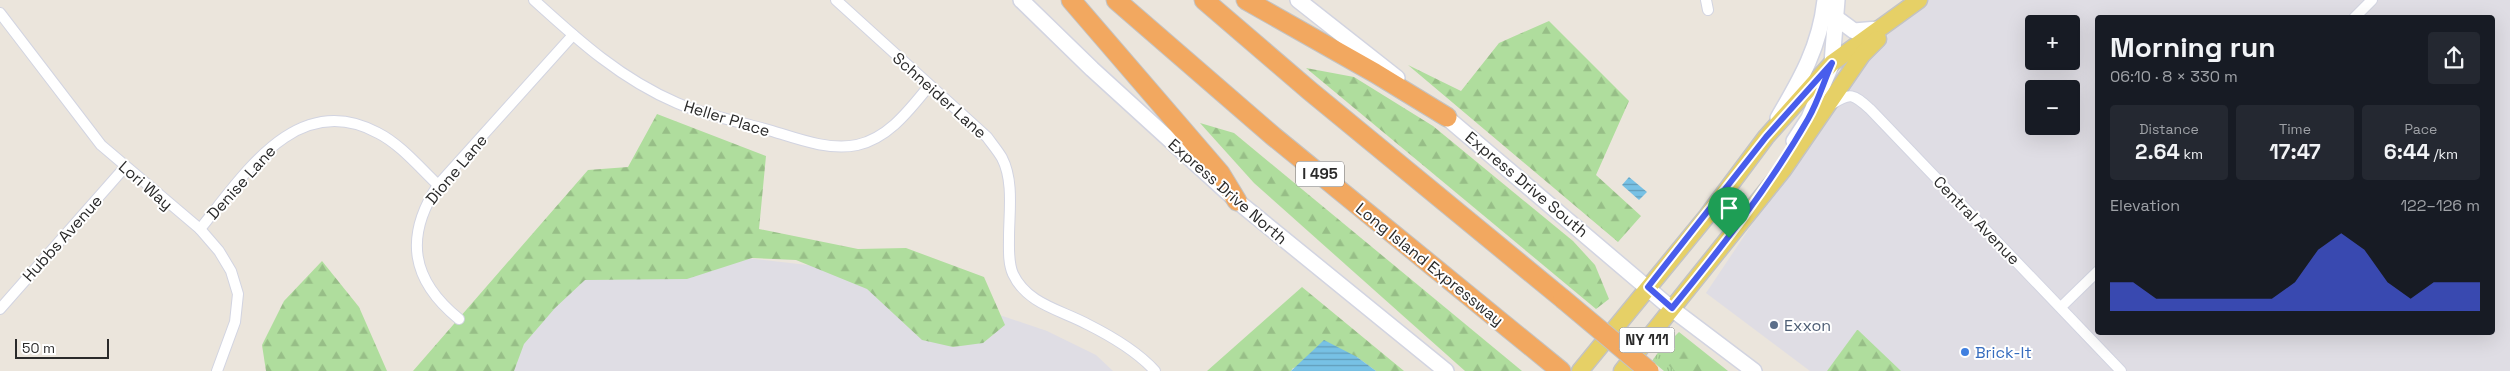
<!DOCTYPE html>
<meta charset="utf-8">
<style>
body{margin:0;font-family:"Space Grotesk",sans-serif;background:#242831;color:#f1f3f6;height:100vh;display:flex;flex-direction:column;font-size:19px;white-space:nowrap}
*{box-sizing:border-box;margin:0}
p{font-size:16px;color:#9ea1a6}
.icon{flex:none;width:28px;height:28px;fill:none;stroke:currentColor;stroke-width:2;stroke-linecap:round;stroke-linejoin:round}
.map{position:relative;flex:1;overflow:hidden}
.drawer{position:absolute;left:2095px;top:15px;width:400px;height:320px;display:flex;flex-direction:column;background:#171b24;border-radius:5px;box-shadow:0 5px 20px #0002}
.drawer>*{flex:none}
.tools{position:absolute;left:2025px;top:15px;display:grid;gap:10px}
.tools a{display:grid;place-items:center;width:55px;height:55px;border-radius:5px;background:#171b24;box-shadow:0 5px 20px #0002;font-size:25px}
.scale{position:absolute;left:15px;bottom:12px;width:94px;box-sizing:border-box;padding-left:5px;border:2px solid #2a2a2a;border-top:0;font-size:14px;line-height:18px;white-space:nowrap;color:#2a2a2a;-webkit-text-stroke:4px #fff;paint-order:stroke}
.pin{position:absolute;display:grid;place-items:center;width:42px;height:42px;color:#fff;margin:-51px -21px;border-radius:50% 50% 50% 0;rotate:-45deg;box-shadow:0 0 5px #0007}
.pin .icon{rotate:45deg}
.round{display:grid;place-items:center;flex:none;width:52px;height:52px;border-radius:5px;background:#242831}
.summary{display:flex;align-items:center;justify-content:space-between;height:85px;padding:0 15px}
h1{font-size:28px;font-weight:700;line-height:38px}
.metrics{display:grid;grid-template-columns:repeat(3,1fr);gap:8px;height:85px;padding:5px 15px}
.metrics div{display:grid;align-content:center;border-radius:5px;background:#242831;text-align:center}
.metrics b{font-size:21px;font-weight:700}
.metrics small{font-size:14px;font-weight:400}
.metrics p{font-size:14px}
.chart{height:140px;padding:10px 15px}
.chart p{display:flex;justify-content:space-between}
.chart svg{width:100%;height:90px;margin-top:5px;fill:#485dec;opacity:.7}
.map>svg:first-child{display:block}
</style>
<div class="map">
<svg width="2510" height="371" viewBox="0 0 2510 371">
<defs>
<pattern id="grass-tufts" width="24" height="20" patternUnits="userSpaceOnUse" patternTransform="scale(1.25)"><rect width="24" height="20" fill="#afdd9d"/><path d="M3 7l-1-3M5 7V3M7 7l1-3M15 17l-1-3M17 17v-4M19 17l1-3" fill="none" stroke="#97be87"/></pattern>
<pattern id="forest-firs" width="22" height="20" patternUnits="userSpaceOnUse" patternTransform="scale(1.25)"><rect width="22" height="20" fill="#afdd9d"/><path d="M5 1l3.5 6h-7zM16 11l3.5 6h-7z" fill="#97be87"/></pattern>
<pattern id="water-rules" width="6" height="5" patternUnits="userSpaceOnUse" patternTransform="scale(1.25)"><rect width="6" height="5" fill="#77c1e5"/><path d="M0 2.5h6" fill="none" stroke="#629dba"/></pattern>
</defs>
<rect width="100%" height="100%" fill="#ebe5dc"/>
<g fill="#dfdde4" fill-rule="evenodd">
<path d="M 1925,0 L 2510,0 L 2510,371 L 1810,371 L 1706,293 L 1864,57 ZM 2098,18 L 2492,18 L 2492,332 L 2098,332 ZM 2034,24 L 2071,24 L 2071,61 L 2034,61 ZM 2034,89 L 2071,89 L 2071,126 L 2034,126 Z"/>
<path d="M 685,251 L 876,273 L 1047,331 L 1096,355 L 1113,371 L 464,371 L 556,267 Z"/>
</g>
<path fill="url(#grass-tufts)" d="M 1679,332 L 1728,371 L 1664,371 L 1652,361 L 1672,333 L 1675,336 Z"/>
<g fill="url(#forest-firs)">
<path d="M 1549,21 L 1629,101 L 1596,175 L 1641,216 L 1618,242 L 1408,65 L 1461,91 L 1499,43 Z"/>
<path d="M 1306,68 L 1354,77 L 1433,126 L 1573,241 L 1595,265 L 1609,299 L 1596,309 Z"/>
<path d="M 657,114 L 766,156 L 759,229 L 858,249 L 906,248 L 984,277 L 1005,325 L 983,343 L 953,347 L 922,340 L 867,289 L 796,260 L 752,258 L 687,279 L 585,280 L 555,308 L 524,344 L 514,371 L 413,371 L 588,170 L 628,167 Z"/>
<path d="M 1200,123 L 1234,133 L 1522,371 L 1465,371 L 1254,183 Z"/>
<path d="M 322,261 L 359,307 L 387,371 L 266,371 L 262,345 L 284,301 Z"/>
<path d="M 1302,287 L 1404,371 L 1376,371 L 1357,357 L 1293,368 L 1291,371 L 1207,371 Z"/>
<path d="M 1857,330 L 1858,330 L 1901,371 L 1827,371 Z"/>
<path d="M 1682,339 L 1721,371 L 1675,371 L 1667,364 L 1663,355 L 1670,344 Z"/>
</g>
<g fill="url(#water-rules)">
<path d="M 1629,177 L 1647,192 L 1639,200 L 1622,185 Z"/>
<path d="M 1324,340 L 1357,357 L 1376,371 L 1291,371 Z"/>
</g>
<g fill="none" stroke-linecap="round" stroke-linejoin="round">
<defs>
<g id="minor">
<path d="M 534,0 C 579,41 621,79 677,103 C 707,116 741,122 772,131 C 798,139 830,151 857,145 C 889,138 910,109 929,86"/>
<path d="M 836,0 L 987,137 C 992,144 998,151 1002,158 C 1014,181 1009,213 1009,237 C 1009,249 1008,263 1013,274 C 1027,304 1061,310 1087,324 C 1111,336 1137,351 1155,371"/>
<path d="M 1706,0 L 1708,10"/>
<path d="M 0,13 L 101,145 L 200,229 L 219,251 L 231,271 L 238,294 L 235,322 L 217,371"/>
<path d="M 2354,18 L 2372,0"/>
<path d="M 1832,104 C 1851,92 1853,94 1870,109 L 2121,371"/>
<path d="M 200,229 C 244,175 297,89 378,133 C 400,144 420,168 438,185"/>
<path d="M 2061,307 L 2098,271"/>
<path d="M 0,309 L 125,167"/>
<path d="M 459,319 C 411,280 404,237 438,185 L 573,35"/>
</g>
<g id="secondary">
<path d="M 1021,0 L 1092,69 L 1237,201 L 1446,371"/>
<path d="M 1298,0 L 1397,78"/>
<path d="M 1835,17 L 1854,31 L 1878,29"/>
<path d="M 1439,111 L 1672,309 L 1754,371"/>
<path d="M 1778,118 C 1801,79 1820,46 1825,0"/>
<path d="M 1794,141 L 1809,118 L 1832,63 L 1837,0"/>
</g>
<g id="primary">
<path d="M 1580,371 L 1707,216 L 1766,137 L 1832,63 L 1919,0"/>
<path d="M 1622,371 L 1783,170 L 1862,55 L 1878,39"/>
</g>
<g id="motorway">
<path d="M 1071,0 L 1220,173 L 1237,201"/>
<path d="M 1116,0 L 1273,136 L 1561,371"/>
<path d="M 1204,0 L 1310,91 L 1563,299"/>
<path d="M 1246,0 L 1375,73 L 1447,117"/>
</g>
</defs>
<use href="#minor" stroke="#d2d4e1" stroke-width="12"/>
<use href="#secondary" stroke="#d2d4e1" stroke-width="18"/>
<use href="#primary" stroke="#c3c3c3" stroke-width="19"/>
<use href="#motorway" stroke="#c3c3c3" stroke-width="21"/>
<use href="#minor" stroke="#fff" stroke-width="10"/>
<use href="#secondary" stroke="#fff" stroke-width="15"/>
<use href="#primary" stroke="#e6d066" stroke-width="16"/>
<use href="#motorway" stroke="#f2a860" stroke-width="19"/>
<defs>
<path id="motorway-bridge" d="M 1563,299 L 1649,371"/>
</defs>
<use href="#motorway-bridge" stroke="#c3c3c3" stroke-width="21" stroke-linecap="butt"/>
<use href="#motorway-bridge" stroke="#f2a860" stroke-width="19"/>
</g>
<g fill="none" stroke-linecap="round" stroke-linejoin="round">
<defs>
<path id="route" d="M 1832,63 C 1824,81 1818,102 1808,119 C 1769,187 1721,248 1672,308 L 1648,287 L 1766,137 Z"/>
</defs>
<use href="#route" stroke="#fff" stroke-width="10"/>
<use href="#route" stroke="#485dec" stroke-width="6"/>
</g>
<circle fill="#5c6f8a" stroke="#fff" stroke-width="2" cx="1774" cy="325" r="5"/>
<circle fill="#3f7fe0" stroke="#fff" stroke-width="2" cx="1965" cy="352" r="5"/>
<g text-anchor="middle" stroke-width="4" stroke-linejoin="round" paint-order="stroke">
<g fill="#fff" stroke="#6a6a6a" stroke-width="1">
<rect x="1296" y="161.5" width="48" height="25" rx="4"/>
<rect x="1619.5" y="327.5" width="55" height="25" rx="4"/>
</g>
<g font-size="15" font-weight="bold" fill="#2a2a2a">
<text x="1320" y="179">I 495</text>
<text x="1647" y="345">NY 111</text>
</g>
<g font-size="16" fill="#2a2a2a" stroke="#fff">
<text transform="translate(940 95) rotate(42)" y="6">Schneider Lane</text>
<text transform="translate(727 118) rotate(17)" y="6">Heller Place</text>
<text transform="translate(456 169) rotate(-50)" y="6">Dione Lane</text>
<text transform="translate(241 182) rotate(-48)" y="6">Denise Lane</text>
<text transform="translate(1527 184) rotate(40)" y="6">Express Drive South</text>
<text transform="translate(146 185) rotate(41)" y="6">Lori Way</text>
<text transform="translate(1228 191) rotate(41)" y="6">Express Drive North</text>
<text transform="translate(1977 220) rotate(46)" y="6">Central Avenue</text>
<text transform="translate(62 238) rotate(-48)" y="6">Hubbs Avenue</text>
<text transform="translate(1430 264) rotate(39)" y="6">Long Island Expressway</text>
</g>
<g font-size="16" fill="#4e5e75" stroke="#fff" text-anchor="start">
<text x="1784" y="331">Exxon</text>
</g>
<g font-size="16" fill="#366cbe" stroke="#fff" text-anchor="start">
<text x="1975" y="358">Brick-It</text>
</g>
</g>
</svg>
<div class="tools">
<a>+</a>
<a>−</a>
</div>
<div class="scale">50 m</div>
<div class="pin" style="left:1729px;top:238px;background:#1e9e55"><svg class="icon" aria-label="arrive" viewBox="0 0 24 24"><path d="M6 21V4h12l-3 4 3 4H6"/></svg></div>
<section class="drawer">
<div class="summary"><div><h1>Morning run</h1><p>06:10 · 8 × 330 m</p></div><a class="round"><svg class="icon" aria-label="share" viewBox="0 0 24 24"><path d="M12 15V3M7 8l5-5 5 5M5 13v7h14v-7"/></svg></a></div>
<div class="metrics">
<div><p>Distance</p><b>2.64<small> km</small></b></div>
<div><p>Time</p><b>17:47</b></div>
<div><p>Pace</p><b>6:44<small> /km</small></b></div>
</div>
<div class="chart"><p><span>Elevation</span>122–126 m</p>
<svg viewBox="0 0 160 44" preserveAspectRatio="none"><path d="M0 44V30L10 30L20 38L30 38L40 38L50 38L60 38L70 38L80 30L90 14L100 6L110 14L120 30L130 38L140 30L150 30L160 30V44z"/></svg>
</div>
</section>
</div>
